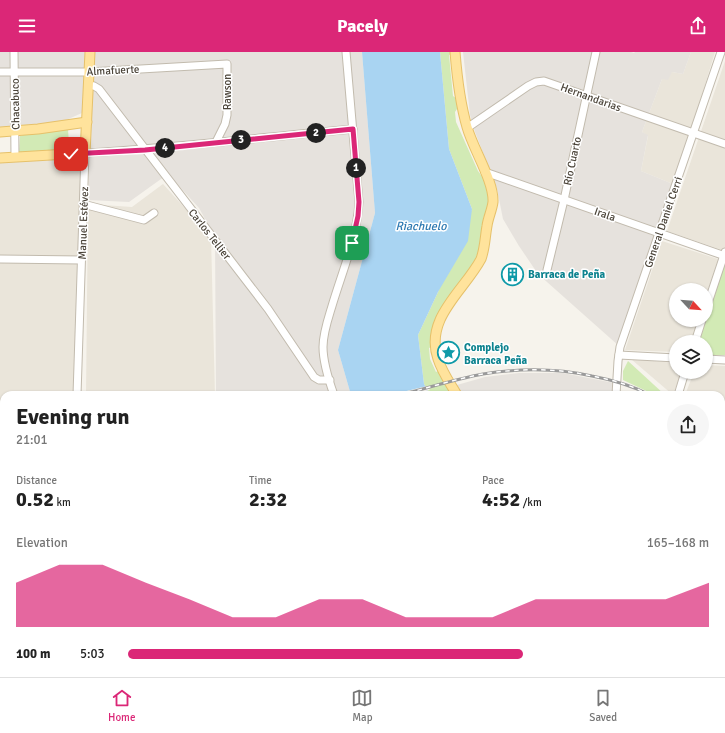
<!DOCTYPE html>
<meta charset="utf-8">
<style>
body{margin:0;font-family:Signika,sans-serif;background:#f6f6f6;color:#222;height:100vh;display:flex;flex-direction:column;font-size:15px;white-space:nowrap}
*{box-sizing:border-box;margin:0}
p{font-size:13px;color:#767676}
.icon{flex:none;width:22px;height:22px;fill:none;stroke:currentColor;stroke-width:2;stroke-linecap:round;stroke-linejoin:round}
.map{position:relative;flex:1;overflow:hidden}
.side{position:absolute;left:0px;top:339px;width:725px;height:286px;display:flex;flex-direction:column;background:#fff;border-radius:12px 12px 0 0;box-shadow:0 1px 3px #0004}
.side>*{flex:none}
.needle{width:26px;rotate:116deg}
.buttons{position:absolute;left:669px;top:231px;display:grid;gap:8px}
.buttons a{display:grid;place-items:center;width:44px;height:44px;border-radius:50%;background:#fff;box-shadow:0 1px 3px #0004;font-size:20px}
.pin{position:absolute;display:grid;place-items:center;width:34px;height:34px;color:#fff;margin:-17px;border-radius:8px;box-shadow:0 2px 6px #0006}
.km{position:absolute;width:20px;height:20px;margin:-10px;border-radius:50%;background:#222;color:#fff;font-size:11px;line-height:20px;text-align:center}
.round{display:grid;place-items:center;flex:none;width:42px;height:42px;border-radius:21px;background:#f6f6f6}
.head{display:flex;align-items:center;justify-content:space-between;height:68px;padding:0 16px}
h1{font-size:22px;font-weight:700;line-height:30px}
.metrics{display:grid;grid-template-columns:repeat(3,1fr);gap:6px;height:68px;padding:4px 16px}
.metrics div{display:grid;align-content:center}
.metrics b{font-size:20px;font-weight:700}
.metrics small{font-size:11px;font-weight:400}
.metrics p{font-size:11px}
.chart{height:112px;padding:8px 16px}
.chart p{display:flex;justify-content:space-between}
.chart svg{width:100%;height:72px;margin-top:4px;fill:#db2777;opacity:.7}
ul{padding:0 16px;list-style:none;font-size:13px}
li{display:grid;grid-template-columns:64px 48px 1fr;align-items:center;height:30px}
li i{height:10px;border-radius:5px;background:#db2777}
header{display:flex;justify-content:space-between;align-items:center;height:52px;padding:0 16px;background:#db2777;color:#fff;font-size:18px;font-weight:700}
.menu{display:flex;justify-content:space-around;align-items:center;height:56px;border-top:1px solid #e0e0e0;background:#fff;font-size:11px;color:#767676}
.menu a{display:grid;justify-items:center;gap:2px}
.menu .on{color:#db2777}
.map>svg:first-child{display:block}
</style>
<header><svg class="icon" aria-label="menu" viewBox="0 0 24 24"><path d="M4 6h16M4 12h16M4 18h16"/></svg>Pacely<svg class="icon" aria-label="share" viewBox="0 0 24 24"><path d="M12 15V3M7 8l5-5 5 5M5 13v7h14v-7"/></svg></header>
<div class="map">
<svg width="725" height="625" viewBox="0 0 725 625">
<rect width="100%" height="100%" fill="#f6f3ec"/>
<g fill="#eae5da">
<path d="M 691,0 L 715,0 L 690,82 L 673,132 L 641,119 L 648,84 L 642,80 L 662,27 L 672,20 L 683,22 Z"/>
<path d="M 725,9 L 725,199 L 667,179 Z"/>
<path d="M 81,107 L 74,343 L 4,343 L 4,621 L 66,621 L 66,625 L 0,625 L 0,110 Z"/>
<path d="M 163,132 L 211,185 L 215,343 L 86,343 L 88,152 L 132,155 Z"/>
<path d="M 662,189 L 718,207 L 706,244 L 706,238 L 676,238 L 676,268 L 698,268 L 691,290 L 676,290 L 676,300 L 625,298 Z"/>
<path d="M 631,307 L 676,311 L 676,320 L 681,320 L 673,343 Z"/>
<path d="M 706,313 L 725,314 L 725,386 L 721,382 L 721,343 L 685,343 L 694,320 L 706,320 Z"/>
<path d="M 721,400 L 725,404 L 725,613 L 721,613 Z"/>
<path d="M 74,621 L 226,621 L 227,625 L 74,625 Z"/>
</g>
<g fill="#e6e2dd">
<path d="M 0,0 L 362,0 L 375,161 L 338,298 L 351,343 L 216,343 L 215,185 L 199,156 L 168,122 L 129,150 L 88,148 L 91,57 L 66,68 L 21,75 L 0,76 Z"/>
<path d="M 463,0 L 631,0 L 634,1 L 635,0 L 691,0 L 683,22 L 672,20 L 668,28 L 662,27 L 642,80 L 648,83 L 641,119 L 673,132 L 619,294 L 538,222 L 519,194 L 503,167 L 497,137 L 475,80 L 470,63 Z"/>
<path d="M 519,321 L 563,321 L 614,331 L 613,343 L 462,343 L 457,333 L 485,325 Z"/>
<path d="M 240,621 L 441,621 L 440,625 L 241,625 Z"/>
<path d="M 541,621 L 616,621 L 616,622 L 590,625 L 542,625 Z"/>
</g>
<g fill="#d2eab5">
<path d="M 440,0 L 451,0 L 452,2 L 449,3 L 453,44 L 457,47 L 459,54 L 455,60 L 456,70 L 478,119 L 486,130 L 490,142 L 487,164 L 484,164 L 481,182 L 482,185 L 480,198 L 475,210 L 446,249 L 432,295 L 429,296 L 430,307 L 436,320 L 438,319 L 453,343 L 430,343 L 424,332 L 418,283 L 438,240 L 472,157 L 449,97 Z"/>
<path d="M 68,77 L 69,92 L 65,99 L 21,101 L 19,100 L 20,84 L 23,83 Z"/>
<path d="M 724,211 L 725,211 L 725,303 L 706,303 L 706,290 L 699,290 Z"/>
<path d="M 628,309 L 665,343 L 655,343 L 623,328 L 623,319 Z"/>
<rect x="0" y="515" width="4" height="28"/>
<path d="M 515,621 L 532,621 L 533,625 L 515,625 Z"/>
</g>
<g fill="#a9d4f2">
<path d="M 362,0 L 440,0 L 449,97 L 472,157 L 468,189 L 438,240 L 418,283 L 424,332 L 430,343 L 351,343 L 338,298 L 375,161 Z"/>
<path d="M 441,621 L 515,621 L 515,625 L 440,625 Z"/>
</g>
<path fill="#f6f3ec" d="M 427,334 L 430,338 L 410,343 L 390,343 Z"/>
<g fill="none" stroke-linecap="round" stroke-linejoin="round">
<defs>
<g id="minor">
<path d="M 14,0 L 15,105"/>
<path d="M 0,20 L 89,20 L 227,12 L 227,63 L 225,72 L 216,90"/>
<path d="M 89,33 L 94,34 L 99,37 L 268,257 L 314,325 L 319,328 L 330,328"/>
<path d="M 467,76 L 528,34 L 536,30 L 544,29 L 725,92"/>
<path d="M 485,120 L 725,204"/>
<path d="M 83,152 L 144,168 L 154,161"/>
<path d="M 0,207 L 81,208"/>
<path d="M 547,218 L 564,148 L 596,0"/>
<path d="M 706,257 L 725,200"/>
<path d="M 695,290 L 702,268"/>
<path d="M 619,303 L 676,306"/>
<path d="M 706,307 L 725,308"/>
<path d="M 77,343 L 85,101 C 175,96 264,85 353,77"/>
<path d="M 334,343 C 329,329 323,311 323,295 C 323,281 328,267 332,254 C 342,220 357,186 359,150 L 346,0"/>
<path d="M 616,343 L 618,309 L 620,295 L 721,0"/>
<path d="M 678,343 L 685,320"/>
<path d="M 721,390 L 725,394"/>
<path d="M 0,417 L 4,416"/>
<path d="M 721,419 L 725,419"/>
<path d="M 0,443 L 4,441"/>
<path d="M 721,468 L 725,468"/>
<path d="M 721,522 L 725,523"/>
<path d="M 0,567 L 4,567"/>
<path d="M 721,619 L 725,618"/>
<path d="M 236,621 L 236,625"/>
<path d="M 424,621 L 425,625"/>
<path d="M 621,621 L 621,625"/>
<path d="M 69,625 L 69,621"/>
<path d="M 663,625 L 699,621"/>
</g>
<g id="major">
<path d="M 455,0 C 457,25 460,51 467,75 C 473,97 494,129 493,150 C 492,158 488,166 487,174 C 485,185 485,196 481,207 C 464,239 424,266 438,307 C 442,320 450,331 457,343"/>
<path d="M 0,80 L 38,77 L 87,70"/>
<path d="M 0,106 L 85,101 L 90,0"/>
<path d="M 537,621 L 537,625"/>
</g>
</defs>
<use href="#minor" stroke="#c2bbae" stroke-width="9"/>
<use href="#major" stroke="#e6c16a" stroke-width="11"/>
<use href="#minor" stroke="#fff" stroke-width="7"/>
<use href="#major" stroke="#ffe39c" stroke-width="9"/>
<defs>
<g id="rail">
<path d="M 400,343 C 428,336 455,327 483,322 C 520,316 556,316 592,324 C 613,328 631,333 650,343"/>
<path d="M 721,397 L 725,401"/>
<path d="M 0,436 L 4,435"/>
</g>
</defs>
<use href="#rail" stroke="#9a9a9a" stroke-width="3"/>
<use href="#rail" stroke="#fff" stroke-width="1.5" stroke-dasharray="4.5" stroke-linecap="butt"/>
</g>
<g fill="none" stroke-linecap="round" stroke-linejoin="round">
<defs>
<path id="route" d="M 71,102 L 145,98 L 353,77 L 359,150 L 358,164 L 352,191"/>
</defs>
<use href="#route" stroke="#fff" stroke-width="8"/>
<use href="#route" stroke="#db2777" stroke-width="5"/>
</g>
<defs>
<symbol id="building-ring" viewBox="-11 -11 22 22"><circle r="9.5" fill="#fff" stroke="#0f9aa8" stroke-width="1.5"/><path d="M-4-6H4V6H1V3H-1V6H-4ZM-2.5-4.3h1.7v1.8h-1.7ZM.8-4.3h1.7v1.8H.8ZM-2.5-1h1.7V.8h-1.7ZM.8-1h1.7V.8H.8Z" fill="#0f9aa8"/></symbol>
<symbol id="sight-ring" viewBox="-11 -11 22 22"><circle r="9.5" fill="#fff" stroke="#0f9aa8" stroke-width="1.5"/><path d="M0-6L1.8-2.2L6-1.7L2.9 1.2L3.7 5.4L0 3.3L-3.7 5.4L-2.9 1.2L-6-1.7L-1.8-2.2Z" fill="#0f9aa8"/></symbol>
</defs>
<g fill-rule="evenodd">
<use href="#building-ring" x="500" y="210" width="25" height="25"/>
<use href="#sight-ring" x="436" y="288" width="25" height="25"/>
</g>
<g text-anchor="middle" stroke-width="3" stroke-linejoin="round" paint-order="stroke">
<g font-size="11" fill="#4b4439" stroke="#fff">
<text transform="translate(113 18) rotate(-3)" y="4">Almafuerte</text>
<text transform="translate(227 40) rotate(-90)" y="4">Rawson</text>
<text transform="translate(591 45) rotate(20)" y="4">Hernandarias</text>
<text transform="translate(15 52) rotate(-91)" y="4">Chacabuco</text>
<text transform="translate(572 109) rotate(-78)" y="4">Río Cuarto</text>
<text transform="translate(605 162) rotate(19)" y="4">Irala</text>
<text transform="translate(663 170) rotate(-71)" y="4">General Daniel Cerri</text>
<text transform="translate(83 171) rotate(-88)" y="4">Manuel Estévez</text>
<text transform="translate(210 182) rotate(52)" y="4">Carlos Tellier</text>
</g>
<g font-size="11" font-weight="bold" fill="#0d838f" stroke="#fff" text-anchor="start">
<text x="528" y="226">Barraca de Peña</text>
<text x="464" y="299">Complejo<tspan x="464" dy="13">Barraca Peña</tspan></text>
</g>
<g font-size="12" font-style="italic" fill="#2e7ab2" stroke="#fff">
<text x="421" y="178">Riachuelo</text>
</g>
</g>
</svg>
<div class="buttons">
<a><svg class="needle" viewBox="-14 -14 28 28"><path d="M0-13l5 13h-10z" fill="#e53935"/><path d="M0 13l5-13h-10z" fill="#767676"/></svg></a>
<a><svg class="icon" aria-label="layers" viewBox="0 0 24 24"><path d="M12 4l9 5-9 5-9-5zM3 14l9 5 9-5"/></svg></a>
</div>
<div class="pin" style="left:352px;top:191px;background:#1e9e55"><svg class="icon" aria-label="arrive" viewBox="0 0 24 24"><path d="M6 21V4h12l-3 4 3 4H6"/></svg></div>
<div class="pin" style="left:71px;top:102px;background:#d93025"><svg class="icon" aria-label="check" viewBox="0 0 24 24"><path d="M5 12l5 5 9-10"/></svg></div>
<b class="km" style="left:356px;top:116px">1</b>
<b class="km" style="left:316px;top:81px">2</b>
<b class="km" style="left:241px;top:88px">3</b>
<b class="km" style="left:165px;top:96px">4</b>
<section class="side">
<div class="head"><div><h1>Evening run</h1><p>21:01</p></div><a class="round"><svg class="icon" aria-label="share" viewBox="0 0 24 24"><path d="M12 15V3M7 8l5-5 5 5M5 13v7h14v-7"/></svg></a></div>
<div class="metrics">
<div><p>Distance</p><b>0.52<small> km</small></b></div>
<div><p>Time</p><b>2:32</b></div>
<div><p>Pace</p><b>4:52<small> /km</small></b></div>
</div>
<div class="chart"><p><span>Elevation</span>165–168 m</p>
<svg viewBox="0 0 160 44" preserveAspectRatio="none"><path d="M0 44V17L10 6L20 6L30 17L40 27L50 38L60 38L70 27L80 27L90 38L100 38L110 38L120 27L130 27L140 27L150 27L160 17V44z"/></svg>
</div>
<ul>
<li><b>100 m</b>5:03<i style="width:68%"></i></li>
</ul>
</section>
</div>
<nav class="menu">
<a class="on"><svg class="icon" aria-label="home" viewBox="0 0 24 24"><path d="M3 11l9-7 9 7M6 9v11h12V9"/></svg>Home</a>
<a><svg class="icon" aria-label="map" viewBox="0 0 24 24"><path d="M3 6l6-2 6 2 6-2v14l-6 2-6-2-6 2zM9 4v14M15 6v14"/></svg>Map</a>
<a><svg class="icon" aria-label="saved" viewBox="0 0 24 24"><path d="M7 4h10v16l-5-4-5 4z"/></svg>Saved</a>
</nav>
